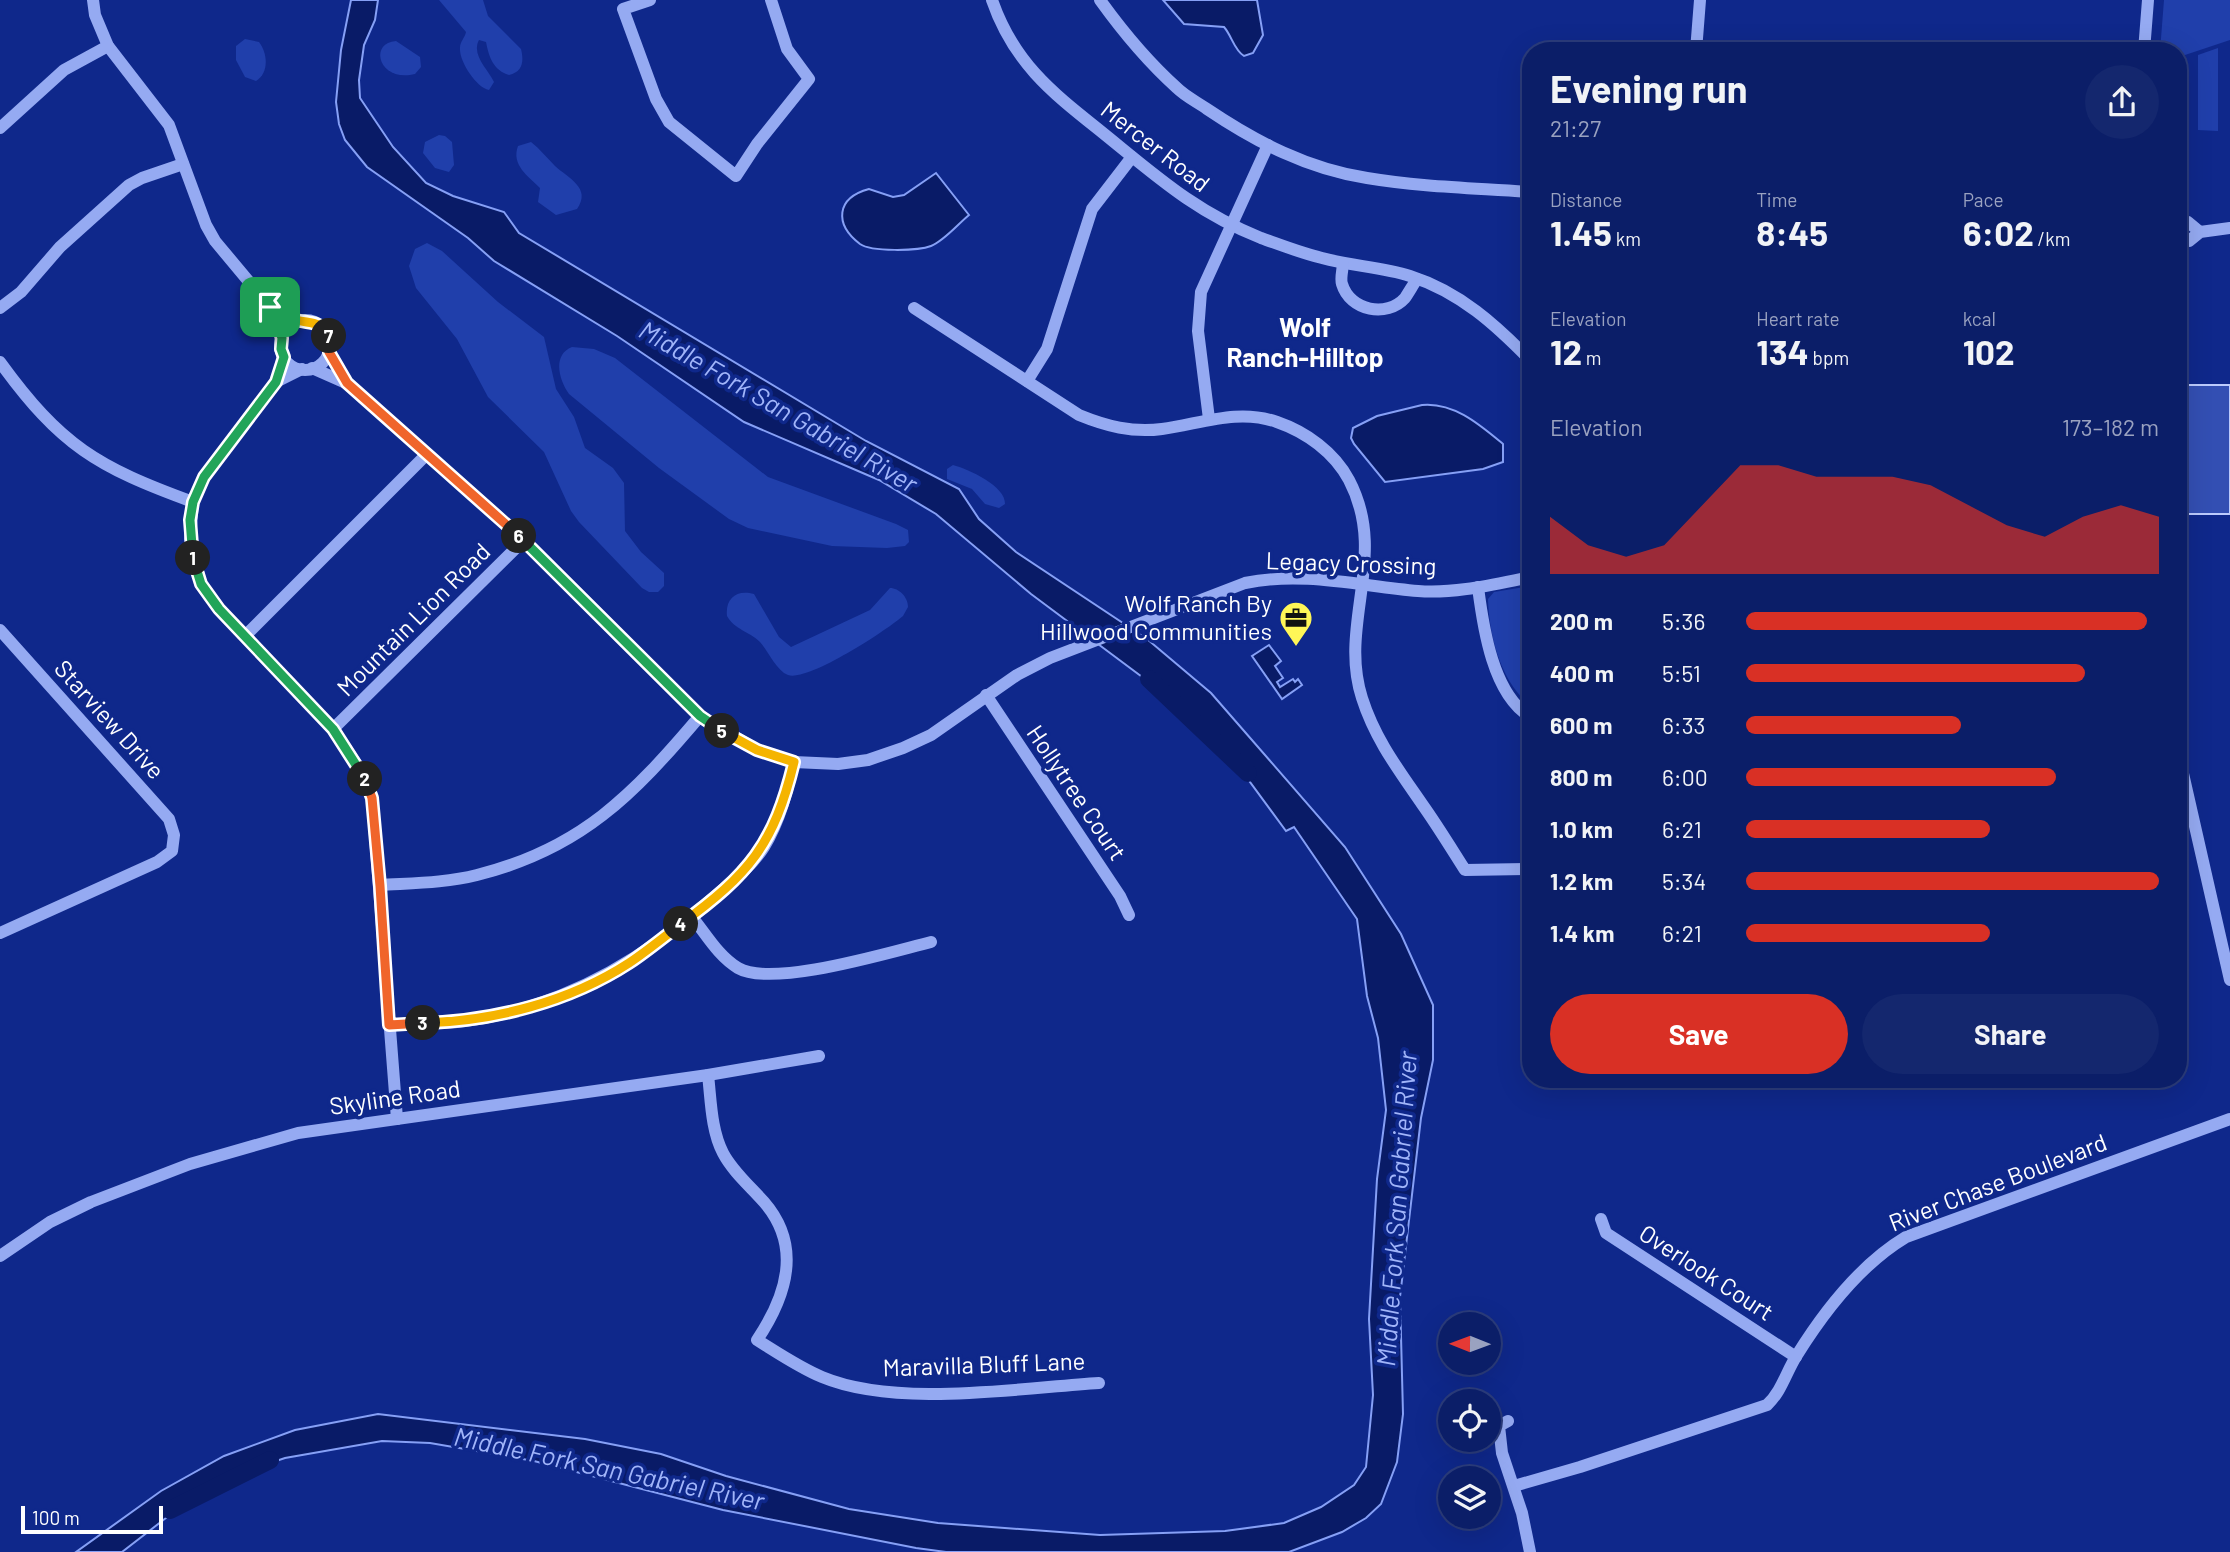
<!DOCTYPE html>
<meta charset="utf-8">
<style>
body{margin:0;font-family:Barlow,sans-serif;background:#14276e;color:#f1f3f6;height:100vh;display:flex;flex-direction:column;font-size:26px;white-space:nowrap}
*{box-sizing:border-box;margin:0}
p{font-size:23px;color:#9aa2c0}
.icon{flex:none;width:38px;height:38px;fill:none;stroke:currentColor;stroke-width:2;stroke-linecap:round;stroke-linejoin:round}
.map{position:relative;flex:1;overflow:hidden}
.sheet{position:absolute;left:1522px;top:42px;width:665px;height:1046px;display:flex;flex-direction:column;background:#0b1e68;border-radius:28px;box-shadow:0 7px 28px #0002,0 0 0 2px #2b3c7c}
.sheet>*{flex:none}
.needle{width:46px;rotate:271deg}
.tools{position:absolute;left:1438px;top:1312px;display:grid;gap:14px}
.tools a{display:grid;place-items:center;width:63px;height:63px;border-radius:50%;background:#0b1e68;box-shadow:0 7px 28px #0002,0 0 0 2px #2b3c7c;font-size:35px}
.scale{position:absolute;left:21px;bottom:18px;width:142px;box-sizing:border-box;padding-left:7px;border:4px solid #fff;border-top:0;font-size:19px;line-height:24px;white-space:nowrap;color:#fff;-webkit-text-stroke:5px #0f288b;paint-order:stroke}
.pin{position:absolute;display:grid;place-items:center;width:60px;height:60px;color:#fff;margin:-30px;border-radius:14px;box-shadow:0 4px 10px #0006}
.km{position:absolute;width:35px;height:35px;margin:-18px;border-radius:50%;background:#222;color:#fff;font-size:19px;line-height:35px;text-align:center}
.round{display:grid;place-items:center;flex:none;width:74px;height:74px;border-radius:37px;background:#14276e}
.head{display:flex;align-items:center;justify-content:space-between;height:119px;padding:0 28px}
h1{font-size:38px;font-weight:700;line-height:52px}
.stats{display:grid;grid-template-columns:repeat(3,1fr);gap:10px;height:119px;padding:7px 28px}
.stats div{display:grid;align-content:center}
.stats b{font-size:35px;font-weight:700}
.stats small{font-size:19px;font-weight:400}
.stats p{font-size:19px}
.chart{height:196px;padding:14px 28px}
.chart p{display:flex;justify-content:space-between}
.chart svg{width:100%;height:126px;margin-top:7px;fill:#d93025;opacity:.7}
.button{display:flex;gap:14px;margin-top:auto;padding:14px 28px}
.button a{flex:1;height:80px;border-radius:42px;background:#d93025;color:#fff;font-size:28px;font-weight:700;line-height:80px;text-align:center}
.button a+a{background:#14276e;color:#f1f3f6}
ul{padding:0 28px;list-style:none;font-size:23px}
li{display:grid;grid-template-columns:112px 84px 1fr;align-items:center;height:52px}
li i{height:18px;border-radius:9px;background:#d93025}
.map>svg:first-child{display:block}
</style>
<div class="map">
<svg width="2230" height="1552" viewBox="0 0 2230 1552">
<rect width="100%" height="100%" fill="#0f288b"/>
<g fill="#203fab">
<path d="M 439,0 L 483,0 L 488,16 L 521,49 C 524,61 523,72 509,75 C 493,70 489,57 486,42 L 479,40 C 471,55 488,69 494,82 L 489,90 C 476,87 459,61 460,48 C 460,41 465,38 466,32 Z"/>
<path d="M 2164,0 L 2230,0 L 2230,40 L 2179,57 L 2179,51 L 2160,51 Z"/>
<path d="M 245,39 L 259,42 C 268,54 269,73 256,81 L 245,77 L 236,60 L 236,46 Z"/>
<path d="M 396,41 L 420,57 L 421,67 L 415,74 C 379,83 368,43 396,41 Z"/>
<path d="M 2218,48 L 2218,131 L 2198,130 L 2198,55 Z"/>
<path d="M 439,135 L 445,136 L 452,142 L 454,165 L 449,172 L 435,168 L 423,153 L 425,142 Z"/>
<path d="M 531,142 C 540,149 547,158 555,166 C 568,178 592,188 577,209 L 556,215 L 538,202 L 540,188 C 528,176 511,165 518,146 Z"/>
<path d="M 427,243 L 442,251 L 498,302 L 544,337 L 556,389 L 574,417 L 585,448 L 613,468 L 624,483 L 625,531 L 641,552 L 664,573 L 664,586 L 658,592 L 649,592 L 642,588 L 579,522 L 571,511 L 544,452 L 488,397 L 457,339 L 416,288 L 409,266 L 415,249 Z"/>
<path d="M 572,347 L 594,349 L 615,358 L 768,477 L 896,524 L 908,530 L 909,542 L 905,546 L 887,548 L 832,546 L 748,528 L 729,519 L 659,468 L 569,394 C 559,380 552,355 572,347 Z"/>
<path d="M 953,465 C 968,469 1006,486 1005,504 L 999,508 L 985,504 L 972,489 L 947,479 L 947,469 Z"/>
<path d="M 1531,586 L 1531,706 C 1501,683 1489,636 1488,599 L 1494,592 Z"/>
<path d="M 890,588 C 899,588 908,597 908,607 L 903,616 C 887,630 808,682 788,675 C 776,670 769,652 760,642 C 749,631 735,630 727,616 C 725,598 737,589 754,594 L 779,637 L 791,647 L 870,610 Z"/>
</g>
<g fill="#091b67" stroke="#86a0f6" stroke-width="2">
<path d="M 351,0 L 378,0 L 375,20 L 364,45 L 359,80 L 360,98 L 393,147 L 426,183 L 453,196 L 504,212 L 519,233 L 866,441 L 959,489 L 979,519 L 1016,552 L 1147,639 L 1211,693 L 1345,847 L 1401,934 L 1433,1005 L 1433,1060 L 1421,1118 L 1400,1297 L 1403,1414 L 1397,1462 L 1381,1504 L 1366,1518 L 1342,1532 L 1289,1552 L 946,1552 L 916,1548 L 723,1510 L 534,1461 L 430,1443 L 382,1441 L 285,1458 L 226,1478 L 184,1504 L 122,1552 L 76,1552 L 161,1491 L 224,1456 L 295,1430 L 378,1414 L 585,1439 L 661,1454 L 726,1476 L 849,1509 L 938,1523 L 1100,1535 L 1225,1531 L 1284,1523 L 1321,1507 L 1354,1485 L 1366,1467 L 1373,1395 L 1369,1319 L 1377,1179 L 1386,1110 L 1378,1038 L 1367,996 L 1357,919 L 1294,827 L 1286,831 L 1225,748 L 1181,706 L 1031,594 L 936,514 L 879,480 L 744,422 L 617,336 L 494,261 L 468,238 L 367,167 L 345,140 L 339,124 L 336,102 L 341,50 Z"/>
<path d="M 1163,0 L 1257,0 L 1263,35 L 1253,53 L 1244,56 C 1234,50 1232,36 1224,27 L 1184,24 Z"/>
<path d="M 936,173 L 969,215 C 958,224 944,241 931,246 C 918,251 871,252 860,244 C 834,224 836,198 869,189 L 893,197 L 904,195 Z"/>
<path d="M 1422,405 C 1454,402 1480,425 1503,444 L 1503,462 L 1483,469 L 1385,482 L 1354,444 L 1351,438 L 1353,428 L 1377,416 Z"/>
<path d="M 1269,645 L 1281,661 L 1275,666 L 1283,678 L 1277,682 L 1280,687 L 1293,679 L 1295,682 L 1298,679 L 1302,685 L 1282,699 L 1252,656 Z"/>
</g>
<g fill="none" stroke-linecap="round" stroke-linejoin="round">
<g stroke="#091b67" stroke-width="18">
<path d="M 1149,679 L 1248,773"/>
<path d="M 170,1510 L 270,1460"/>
</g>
</g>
<rect fill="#334fb3" stroke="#bccbfd" stroke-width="2" x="2179" y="385" width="51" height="129"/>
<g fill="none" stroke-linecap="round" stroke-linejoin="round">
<g stroke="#95aaf2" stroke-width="12">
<path d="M 93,0 L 95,15 L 108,46 L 169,125 L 206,225 L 215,241 L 270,307 L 298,321"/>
<path d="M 650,0 L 623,9 L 656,99 L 669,122 L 736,176 L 757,144 L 809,79 L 787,49 L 771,0"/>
<path d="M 992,0 C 1013,61 1050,91 1098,129 C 1154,174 1193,211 1261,238 C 1281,245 1301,253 1322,258 C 1351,266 1382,267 1410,276 C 1460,292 1496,325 1531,361"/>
<path d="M 1100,0 C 1123,32 1147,61 1177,88 C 1185,96 1197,102 1207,109 C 1256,142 1308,169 1367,178 C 1421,187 1476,188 1531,192"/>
<path d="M 1696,51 L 1700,0"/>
<path d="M 2144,51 L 2148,0"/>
<path d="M 0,128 L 64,70 L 108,46"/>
<path d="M 2179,222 L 2188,222 L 2200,232"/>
<path d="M 2179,240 L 2189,241 L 2200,232 L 2230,228"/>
<path d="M 1343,263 C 1343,269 1340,278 1342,284 C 1350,311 1387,318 1405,298 C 1409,292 1413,285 1417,279"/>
<path d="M 0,308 L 21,292 L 60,247 L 129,185 L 142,178 L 183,164"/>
<path d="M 914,308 L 1079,415 C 1106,426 1132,433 1162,429 C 1200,424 1238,408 1277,422 C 1306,432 1334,452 1349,480 C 1389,556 1338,624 1362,698 C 1375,739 1398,769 1422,804 C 1437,825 1451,848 1465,870 L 1531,869"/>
<circle cx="305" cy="345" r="25"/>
<path d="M 329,352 L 347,383 L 524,540 L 700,716 L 757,750 L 794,762 L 838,764 L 868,760 L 903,748 L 931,735 L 1017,675 L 1050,658 L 1245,583 C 1303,571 1360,586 1418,591 C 1455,594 1495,584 1531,577"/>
<path d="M 0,362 C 61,446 97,467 193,502"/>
<path d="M 312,368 L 346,383"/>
<path d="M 302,369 L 276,382 L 204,477 L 193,502 L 190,539 L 201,584 L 219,609 L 333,729 L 363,774 L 372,798 L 397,1119"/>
<path d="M 1027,381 L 1047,349 L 1092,209 L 1132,157"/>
<path d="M 1209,419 L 1198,331 L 1201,292 L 1268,145"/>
<path d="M 1478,587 C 1483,627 1493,696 1531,717"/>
<path d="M 0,630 L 169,819 L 174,835 L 172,851 L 157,862 L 0,933"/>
<path d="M 245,636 L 427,454"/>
<path d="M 986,695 L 1120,896 L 1129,915"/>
<path d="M 333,729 L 524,540"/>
<path d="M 2179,756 L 2230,980"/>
<path d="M 380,885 C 412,883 446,883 477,875 C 581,849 633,795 700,716"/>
<path d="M 692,917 C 706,934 718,956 738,968 C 772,988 890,952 931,942"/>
<path d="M 389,1025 C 420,1024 453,1024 484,1018 C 570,1002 642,960 707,903 C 727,885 750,869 764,847 C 780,821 787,792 794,762"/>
<path d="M 708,1075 C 711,1100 711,1130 723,1153 C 733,1172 750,1186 764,1202 C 803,1247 786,1297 757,1340 C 778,1353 800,1368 822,1377 C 896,1408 1019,1388 1099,1383"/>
<path d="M 1601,1219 L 1606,1233 L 1796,1357"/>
<path d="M 0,1256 L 50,1222 L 91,1202 L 190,1164 L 298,1133 L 708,1075 L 819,1056"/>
<path d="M 1508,1421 L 1499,1426 L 1502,1453 L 1522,1513 L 1530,1552"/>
<path d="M 1514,1486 L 1580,1467 L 1767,1405 C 1782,1391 1786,1372 1797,1355 C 1825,1310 1861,1264 1906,1237 L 2230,1119"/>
</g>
</g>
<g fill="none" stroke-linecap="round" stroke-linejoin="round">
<defs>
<path id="split-1" d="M 193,558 L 190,520 L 193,502 L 204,477 L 276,382 L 284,357 L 281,349 L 282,338 L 270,307"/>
<path id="split-2" d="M 193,558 L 201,584 L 219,609 L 333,729 L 365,779"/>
<path id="split-3" d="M 365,779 L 372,798 L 380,886 L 389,1025 L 423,1023"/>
<path id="split-4" d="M 423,1023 C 494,1021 569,1002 629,963 C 647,951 664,937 681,924"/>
<path id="split-5" d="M 681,924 C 749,874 774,845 794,762 L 757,750 L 722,731"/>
<path id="split-6" d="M 519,536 L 700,716 L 722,731"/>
<path id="split-7" d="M 329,336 L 329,352 L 347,383 L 519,536"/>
<path id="split-8" d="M 270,307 C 278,312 287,318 296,320 C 311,324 319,320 329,336"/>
</defs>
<use href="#split-1" stroke="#fff" stroke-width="14"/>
<use href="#split-2" stroke="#fff" stroke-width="14"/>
<use href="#split-3" stroke="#fff" stroke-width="14"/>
<use href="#split-4" stroke="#fff" stroke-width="14"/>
<use href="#split-5" stroke="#fff" stroke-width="14"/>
<use href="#split-6" stroke="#fff" stroke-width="14"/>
<use href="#split-7" stroke="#fff" stroke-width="14"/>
<use href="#split-8" stroke="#fff" stroke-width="14"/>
<use href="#split-1" stroke="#22a559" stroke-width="9"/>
<use href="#split-2" stroke="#22a559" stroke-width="9"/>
<use href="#split-3" stroke="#f0652b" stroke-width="9"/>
<use href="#split-4" stroke="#f5b400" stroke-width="9"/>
<use href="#split-5" stroke="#f5b400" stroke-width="9"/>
<use href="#split-6" stroke="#22a559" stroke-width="9"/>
<use href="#split-7" stroke="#f0652b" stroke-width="9"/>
<use href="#split-8" stroke="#f5b400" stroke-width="9"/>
</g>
<defs>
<symbol id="office-pin" viewBox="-11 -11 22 30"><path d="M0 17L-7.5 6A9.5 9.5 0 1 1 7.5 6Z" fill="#fff657" stroke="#0f288b"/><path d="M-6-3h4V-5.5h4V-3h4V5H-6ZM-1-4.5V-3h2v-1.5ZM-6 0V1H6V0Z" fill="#111"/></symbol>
</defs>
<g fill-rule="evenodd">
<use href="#office-pin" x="1277" y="599" width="38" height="52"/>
</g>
<g text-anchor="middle" stroke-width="7" stroke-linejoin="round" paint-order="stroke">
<g font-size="24" fill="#fff" stroke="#0f288b">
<text transform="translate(1155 147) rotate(38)" y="8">Mercer Road</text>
<text transform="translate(1351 564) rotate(2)" y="8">Legacy Crossing</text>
<text transform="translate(414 620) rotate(-45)" y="8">Mountain Lion Road</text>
<text transform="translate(109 720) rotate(48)" y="8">Starview Drive</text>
<text transform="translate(1076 793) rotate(56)" y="8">Hollytree Court</text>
<text transform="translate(395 1098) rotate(-8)" y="8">Skyline Road</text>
<text transform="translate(1998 1183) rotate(-21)" y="8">River Chase Boulevard</text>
<text transform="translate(1706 1273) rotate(33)" y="8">Overlook Court</text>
<text transform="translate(984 1365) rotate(-2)" y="8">Maravilla Bluff Lane</text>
</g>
<g font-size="24" fill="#fff" stroke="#0f288b" text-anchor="end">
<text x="1272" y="612">Wolf Ranch By<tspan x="1272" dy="28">Hillwood Communities</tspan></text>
</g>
<g font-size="26" font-weight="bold" fill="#fff" stroke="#0f288b">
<text x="1305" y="337">Wolf<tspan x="1305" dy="30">Ranch-Hilltop</tspan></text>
</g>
<g font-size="26" font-style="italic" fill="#a1b5fa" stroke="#0f288b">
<text transform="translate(778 407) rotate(30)" y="9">Middle Fork San Gabriel River</text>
<text transform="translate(1397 1209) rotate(-86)" y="9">Middle Fork San Gabriel River</text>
<text transform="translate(609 1469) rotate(12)" y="9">Middle Fork San Gabriel River</text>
</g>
</g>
</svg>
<div class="tools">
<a><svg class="needle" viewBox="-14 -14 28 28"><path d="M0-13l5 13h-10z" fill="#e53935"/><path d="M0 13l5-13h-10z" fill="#9aa2c0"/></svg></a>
<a><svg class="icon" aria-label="locate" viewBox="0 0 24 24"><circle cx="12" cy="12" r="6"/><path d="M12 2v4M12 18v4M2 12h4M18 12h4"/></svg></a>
<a><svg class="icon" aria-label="layers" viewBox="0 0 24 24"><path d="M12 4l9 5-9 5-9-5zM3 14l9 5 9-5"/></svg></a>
</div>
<div class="scale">100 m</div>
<div class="pin" style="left:270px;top:307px;background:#1e9e55"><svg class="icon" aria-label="arrive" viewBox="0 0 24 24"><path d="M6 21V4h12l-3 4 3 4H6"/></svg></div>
<b class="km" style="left:193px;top:558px">1</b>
<b class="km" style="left:365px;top:779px">2</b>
<b class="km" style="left:423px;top:1023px">3</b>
<b class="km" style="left:681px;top:924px">4</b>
<b class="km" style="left:722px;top:731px">5</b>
<b class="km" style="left:519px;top:536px">6</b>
<b class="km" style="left:329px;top:336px">7</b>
<section class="sheet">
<div class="head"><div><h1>Evening run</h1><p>21:27</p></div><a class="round"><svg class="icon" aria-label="share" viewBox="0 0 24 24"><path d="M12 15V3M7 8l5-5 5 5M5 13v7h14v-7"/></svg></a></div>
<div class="stats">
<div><p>Distance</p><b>1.45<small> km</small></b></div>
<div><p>Time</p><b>8:45</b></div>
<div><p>Pace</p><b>6:02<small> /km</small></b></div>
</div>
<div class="stats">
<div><p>Elevation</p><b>12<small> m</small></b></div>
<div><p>Heart rate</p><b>134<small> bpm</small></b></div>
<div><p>kcal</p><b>102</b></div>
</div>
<div class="chart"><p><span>Elevation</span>173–182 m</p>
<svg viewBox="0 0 160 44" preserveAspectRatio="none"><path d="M0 44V24L10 34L20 38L30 34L40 20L50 6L60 6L70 10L80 10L90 10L100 13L110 20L120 27L130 31L140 24L150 20L160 24V44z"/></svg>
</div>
<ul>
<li><b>200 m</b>5:36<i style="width:97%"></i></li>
<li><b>400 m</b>5:51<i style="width:82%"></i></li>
<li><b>600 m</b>6:33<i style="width:52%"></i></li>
<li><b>800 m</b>6:00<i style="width:75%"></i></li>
<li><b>1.0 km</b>6:21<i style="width:59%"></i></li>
<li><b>1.2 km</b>5:34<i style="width:100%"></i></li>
<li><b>1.4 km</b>6:21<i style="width:59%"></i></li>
</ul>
<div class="button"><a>Save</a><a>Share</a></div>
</section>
</div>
